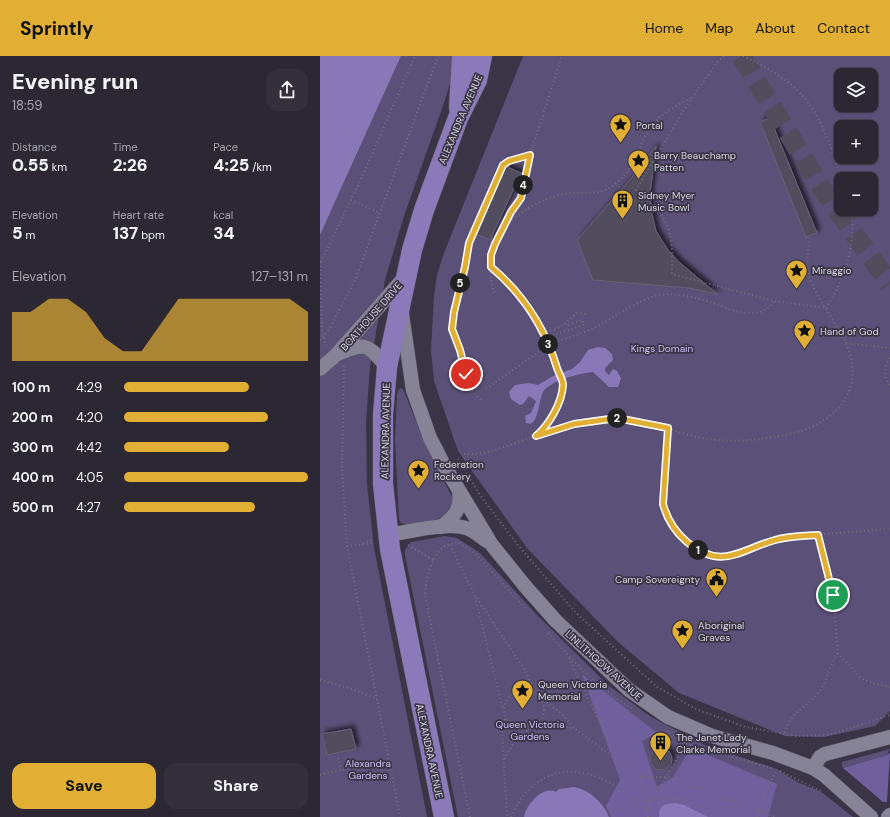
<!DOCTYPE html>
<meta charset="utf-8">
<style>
body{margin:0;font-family:"DM Sans",sans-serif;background:#33303c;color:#f1f3f6;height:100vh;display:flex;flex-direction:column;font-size:15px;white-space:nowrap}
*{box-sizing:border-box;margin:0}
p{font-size:13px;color:#a6a6ac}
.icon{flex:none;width:22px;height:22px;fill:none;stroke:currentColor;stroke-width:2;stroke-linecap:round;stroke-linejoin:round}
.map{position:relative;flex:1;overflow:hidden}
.details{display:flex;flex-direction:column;background:#2b2834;width:320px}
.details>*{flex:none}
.buttons{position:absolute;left:514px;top:12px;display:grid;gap:8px}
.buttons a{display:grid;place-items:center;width:44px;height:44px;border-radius:8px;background:#2b2834;box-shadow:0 1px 3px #0004,0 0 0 1px #47444f;font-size:20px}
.pin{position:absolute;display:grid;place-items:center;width:34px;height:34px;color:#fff;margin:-17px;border:2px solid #fff;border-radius:50%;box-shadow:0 1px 4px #0007}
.km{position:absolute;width:20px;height:20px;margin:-10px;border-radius:50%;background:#222;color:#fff;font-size:11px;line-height:20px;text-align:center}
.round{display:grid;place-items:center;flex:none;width:42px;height:42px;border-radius:12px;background:#33303c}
.summary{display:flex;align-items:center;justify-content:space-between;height:68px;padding:0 12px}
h1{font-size:22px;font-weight:800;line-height:30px}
.metrics{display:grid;grid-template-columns:repeat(3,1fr);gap:6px;height:68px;padding:4px 12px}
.metrics div{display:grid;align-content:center}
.metrics b{font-size:17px;font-weight:800}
.metrics small{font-size:11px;font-weight:400}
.metrics p{font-size:11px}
.chart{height:112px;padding:8px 12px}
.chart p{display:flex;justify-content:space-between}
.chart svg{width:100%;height:72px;margin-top:4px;fill:#e1af34;opacity:.7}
.primary-button{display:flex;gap:8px;margin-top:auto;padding:8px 12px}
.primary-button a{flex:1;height:46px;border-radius:12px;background:#e1af34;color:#111;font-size:16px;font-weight:800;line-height:46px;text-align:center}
.primary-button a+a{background:#33303c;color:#f1f3f6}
ul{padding:0 12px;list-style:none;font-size:13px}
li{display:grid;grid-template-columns:64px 48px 1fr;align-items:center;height:30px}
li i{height:10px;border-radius:5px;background:#e1af34}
header{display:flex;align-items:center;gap:24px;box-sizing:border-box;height:56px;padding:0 20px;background:#e1af34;color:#111}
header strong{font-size:19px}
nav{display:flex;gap:22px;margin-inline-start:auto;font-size:14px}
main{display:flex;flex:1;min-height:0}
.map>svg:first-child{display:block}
</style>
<header>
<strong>Sprintly</strong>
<nav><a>Home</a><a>Map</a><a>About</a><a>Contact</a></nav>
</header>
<main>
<section class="details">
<div class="summary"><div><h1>Evening run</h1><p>18:59</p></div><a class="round"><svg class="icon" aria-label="share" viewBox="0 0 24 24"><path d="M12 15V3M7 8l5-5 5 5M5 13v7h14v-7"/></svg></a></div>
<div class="metrics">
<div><p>Distance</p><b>0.55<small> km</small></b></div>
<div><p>Time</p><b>2:26</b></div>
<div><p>Pace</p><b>4:25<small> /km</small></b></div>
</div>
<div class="metrics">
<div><p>Elevation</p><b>5<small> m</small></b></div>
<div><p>Heart rate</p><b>137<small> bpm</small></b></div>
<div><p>kcal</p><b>34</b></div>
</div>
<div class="chart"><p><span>Elevation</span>127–131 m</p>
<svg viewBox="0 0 160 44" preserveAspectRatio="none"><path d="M0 44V14L10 14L20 6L30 6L40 14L50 30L60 38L70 38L80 22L90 6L100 6L110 6L120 6L130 6L140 6L150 6L160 14V44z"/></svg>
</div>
<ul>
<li><b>100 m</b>4:29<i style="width:68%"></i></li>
<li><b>200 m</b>4:20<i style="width:78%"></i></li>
<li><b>300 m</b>4:42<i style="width:57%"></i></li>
<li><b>400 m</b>4:05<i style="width:100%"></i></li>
<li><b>500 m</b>4:27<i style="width:71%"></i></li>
</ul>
<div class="primary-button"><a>Save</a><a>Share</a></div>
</section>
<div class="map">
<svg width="570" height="761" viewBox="0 0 570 761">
<defs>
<filter id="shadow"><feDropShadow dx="3.5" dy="-3.5" stdDeviation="2" flood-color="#0009"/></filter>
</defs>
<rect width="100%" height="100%" fill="#393546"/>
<g fill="#5b5178" fill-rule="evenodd">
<path d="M 81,0 L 133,0 L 132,21 L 125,44 L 84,160 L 65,224 L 50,311 L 46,366 L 47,428 L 54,492 L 107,761 L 0,761 L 0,179 Z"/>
<path d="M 203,0 L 570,0 L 570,655 L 555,670 L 504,681 L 465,680 L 359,637 L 298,586 L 207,492 L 138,395 L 114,325 L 111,294 L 114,240 L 117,219 L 124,197 ZM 521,19 L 551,19 L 551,49 L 521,49 ZM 521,71 L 551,71 L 551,101 L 521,101 ZM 521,123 L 551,123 L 551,153 L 521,153 Z"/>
<path d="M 80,332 L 83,333 L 104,385 L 133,443 C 129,466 106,468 85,468 L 81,467 L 79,463 L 75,383 L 77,338 Z"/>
<path d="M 125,480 L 137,482 L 160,497 L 218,560 L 289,630 L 331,661 L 387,690 L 457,713 L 479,727 L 500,735 L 533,761 L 138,761 L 85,499 L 85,494 L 91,486 Z"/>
<path d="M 570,693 L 567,699 L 523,712 L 522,710 L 522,706 Z"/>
</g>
<g fill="#6f5f9c">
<path d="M 262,618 L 337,677 L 322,685 L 337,731 L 353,721 L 371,692 L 457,728 L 448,761 L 291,761 L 286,750 L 300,724 Z"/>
<path d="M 570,697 L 567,746 L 563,746 L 523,712 L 567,699 Z"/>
</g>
<g fill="#8978b8">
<path d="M 0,0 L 81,0 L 0,179 Z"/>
<path d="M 278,291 L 285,292 L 292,298 L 293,304 L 285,312 L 285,315 L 289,319 L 293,313 L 297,315 L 301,322 L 298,331 L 289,331 L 273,316 C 260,317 227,325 222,338 C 219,347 219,356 214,365 L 211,368 L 206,367 L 205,360 L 211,357 L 216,345 L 209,340 L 203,348 L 200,349 L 191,343 L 189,336 L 195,329 L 209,327 L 218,329 L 233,320 L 252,313 L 260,306 L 268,294 Z"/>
<path d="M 254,731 C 269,734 283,746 289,761 L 204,761 C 206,749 223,729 236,736 L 239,733 Z"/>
<path d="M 355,747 L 364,749 L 388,761 L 339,761 C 339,749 344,748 355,747 Z"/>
</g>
<g fill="#514d5f" stroke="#666275" filter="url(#shadow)">
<path d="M 450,62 L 497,177 L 486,181 L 440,66 Z"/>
<path d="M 336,90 L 330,137 L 331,154 L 336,175 L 348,194 L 359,206 L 397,238 L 369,232 L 273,224 L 257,184 L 320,112 Z"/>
<path d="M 185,110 L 201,117 L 170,184 L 154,177 Z"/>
<path d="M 31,673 L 36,693 L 7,699 L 2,678 Z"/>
<circle cx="341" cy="703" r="11"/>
</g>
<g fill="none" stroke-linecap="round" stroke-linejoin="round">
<path stroke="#514d5d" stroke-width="20" stroke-dasharray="20 10" stroke-linecap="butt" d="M 421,0 L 503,134 L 570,228"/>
<defs>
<g id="minor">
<path d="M 82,258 L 93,334 L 110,382 L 125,411 L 172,489 L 205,530 L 235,564 L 309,634 L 348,661 L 392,680 L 453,697 L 493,712 L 504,719 L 551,761"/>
<path d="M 20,297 C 48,285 48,290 67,311"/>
<path d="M 0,313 L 16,299 L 85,221"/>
<path d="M 121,471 C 134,461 142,453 139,435"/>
<path d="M 68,479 C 89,476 132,464 151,474 C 157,477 162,482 167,485"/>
<path d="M 493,712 L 500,701 L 505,698 L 570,681"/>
<path d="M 568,761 L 570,759"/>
</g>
<g id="highway">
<path d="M 139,52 L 142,0"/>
<path d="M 124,761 L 70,493 L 63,428 L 63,359 L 67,311 L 92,194 L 104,154 L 138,62 L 157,24 L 162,0"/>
</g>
</defs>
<use href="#minor" stroke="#575361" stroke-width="15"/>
<use href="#highway" stroke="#575361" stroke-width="21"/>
<g stroke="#736f7e" stroke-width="2" stroke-dasharray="1 3" stroke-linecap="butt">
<path d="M 404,0 L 398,5 L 365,52 L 316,134 C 351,165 353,172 352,218 L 454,245 L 506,252"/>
<path d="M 423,0 C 433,4 441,9 450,14 C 498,42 504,74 522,123"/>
<path d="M 31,144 L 60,157"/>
<path d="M 186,169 C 202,155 222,142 244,138 C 262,135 279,141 294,129 C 315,114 319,85 335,66 C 345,55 358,49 370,42"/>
<path d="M 0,206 L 2,274 L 6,290"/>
<path d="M 1,206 L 41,123 L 95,0"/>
<path d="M 171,211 L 206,247 L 228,289 C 243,283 259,279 274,272 C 296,261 325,237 351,238 C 364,239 377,242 390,246 C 407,252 441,268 454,245"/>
<path d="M 174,237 L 170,219 L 171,199 L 191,156 L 201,142 L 210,99 L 242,0"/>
<path d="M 506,252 C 524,224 537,188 531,153"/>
<path d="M 223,278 L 242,270 L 257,257 L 268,258"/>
<path d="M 225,282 L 264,269 L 262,264 L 247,270 L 246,267"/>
<path d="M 0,284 L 10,272 L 35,224 L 118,0"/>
<path d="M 526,287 L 570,292"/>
<path d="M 570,302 C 564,311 563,320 570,329"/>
<path d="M 24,310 L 22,414 L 27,490 L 80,761"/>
<path d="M 166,333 L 228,289 L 243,328 L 242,336 L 235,353 L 224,374 L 218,379"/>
<path d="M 161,344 L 152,334 L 148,326 L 140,294 L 133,277 L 134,256 L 145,211 L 149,187 L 176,122 L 183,109 L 189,105 L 210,99"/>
<path d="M 348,372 C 391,389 425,387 470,378 C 516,368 548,333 525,285 C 514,263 493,239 488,215 C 486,204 489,193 490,182"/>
<path d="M 144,398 C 166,399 184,391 204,384 C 233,374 265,362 296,362 C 313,362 332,368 348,372 L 343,448 C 347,463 355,476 367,486 C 408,520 428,486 470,481 C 503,477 537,477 570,472"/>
<path d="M 138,403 L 160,439 L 197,488 L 256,557 L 337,631 L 378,654 L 426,671 L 476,680 L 509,679 L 570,659"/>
<path d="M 498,479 L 513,539 L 518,597 L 541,622 L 552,627 L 570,631"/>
<path d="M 43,487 L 54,483"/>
<path d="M 88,489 L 113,504"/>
<path d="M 130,489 L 154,538 L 205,614 L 215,638"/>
<path d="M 27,490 L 54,487"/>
<path d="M 155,541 L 183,653"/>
<path d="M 228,577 C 253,605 280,633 312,653"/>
<path d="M 249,602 L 297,703"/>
<path d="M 0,624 L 32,633 L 57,643"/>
<circle cx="204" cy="654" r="20"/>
<path d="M 220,642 L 241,657 L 255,673 L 320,721 L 347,721 L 455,761"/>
<path d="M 185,663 L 182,675 L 187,761"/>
<path d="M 219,667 L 235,668 L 254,673"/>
<path d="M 346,675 L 364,687 L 454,713"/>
<path d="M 465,677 C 471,654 486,653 498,637 C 508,625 509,609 518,597"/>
<path d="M 18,702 L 21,714"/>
<path d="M 184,703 L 194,686 L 207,674"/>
<path d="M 460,715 L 501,735"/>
<path d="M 0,719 L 21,714 L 70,708"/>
<path d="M 320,721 L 328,747"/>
<path d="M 330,745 C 353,737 371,745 390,758"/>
<path d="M 150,761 L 105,539 C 106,523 110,504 122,492 C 125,489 132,488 137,486 L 155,497 L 205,552"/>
<path d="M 191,761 C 209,720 244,704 286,725 C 302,732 315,744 328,756"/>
<path d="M 328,761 C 328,735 336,738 347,720 C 354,709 361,695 365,683"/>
<path d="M 437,761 L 442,744 L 457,713"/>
</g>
<use href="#minor" stroke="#878396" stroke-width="14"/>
<use href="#highway" stroke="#8a7ab9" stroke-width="20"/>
</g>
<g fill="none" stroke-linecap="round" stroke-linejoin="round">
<defs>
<path id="route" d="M 146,318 L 140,294 L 132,273 L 134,256 L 145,211 L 149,187 L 183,109 L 189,105 L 210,99 L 201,142 L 191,156 L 175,188 L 171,199 L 171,211 C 203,238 225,272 237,312 C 239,318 243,324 243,329 C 242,347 229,369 216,380 L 254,368 L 297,362 L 348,372 L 343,448 C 347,463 355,476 367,486 C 402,515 419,494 455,484 C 469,480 484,480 498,479 L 513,539"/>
</defs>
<use href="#route" stroke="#fff" stroke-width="8"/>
<use href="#route" stroke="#e1af34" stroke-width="5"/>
</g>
<defs>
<symbol id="sight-pin" viewBox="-11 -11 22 30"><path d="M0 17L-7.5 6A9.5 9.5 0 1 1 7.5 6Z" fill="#e1af34" stroke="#393546"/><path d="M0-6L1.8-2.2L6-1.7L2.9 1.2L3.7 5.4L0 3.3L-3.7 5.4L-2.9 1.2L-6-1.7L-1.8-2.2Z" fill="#111"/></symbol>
<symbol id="building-pin" viewBox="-11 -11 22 30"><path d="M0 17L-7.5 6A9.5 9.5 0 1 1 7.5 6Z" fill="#e1af34" stroke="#393546"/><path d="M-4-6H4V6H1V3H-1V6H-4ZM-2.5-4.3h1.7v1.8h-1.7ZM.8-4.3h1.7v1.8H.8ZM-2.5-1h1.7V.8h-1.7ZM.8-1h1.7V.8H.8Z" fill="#111"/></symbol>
<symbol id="civic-pin" viewBox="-11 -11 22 30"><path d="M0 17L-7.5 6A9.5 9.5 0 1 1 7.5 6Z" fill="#e1af34" stroke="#393546"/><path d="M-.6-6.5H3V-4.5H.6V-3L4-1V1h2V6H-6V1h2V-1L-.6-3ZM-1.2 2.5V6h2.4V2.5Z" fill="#111"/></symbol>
</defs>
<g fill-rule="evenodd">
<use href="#sight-pin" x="288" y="56" width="25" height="34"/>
<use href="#sight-pin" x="306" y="92" width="25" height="34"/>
<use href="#building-pin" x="290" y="132" width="25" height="34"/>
<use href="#sight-pin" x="464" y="202" width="25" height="34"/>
<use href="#sight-pin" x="472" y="262" width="25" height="34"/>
<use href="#sight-pin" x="86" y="402" width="25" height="34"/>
<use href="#civic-pin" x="384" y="510" width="25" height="34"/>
<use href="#sight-pin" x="350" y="562" width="25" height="34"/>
<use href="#sight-pin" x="190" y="622" width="25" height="34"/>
<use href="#building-pin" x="328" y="674" width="25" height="34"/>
</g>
<g text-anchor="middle" stroke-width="3.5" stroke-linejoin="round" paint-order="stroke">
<g font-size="10" fill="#d6d4de" stroke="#393546">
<text transform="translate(140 63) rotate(-67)" y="4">ALEXANDRA AVENUE</text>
<text transform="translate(51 260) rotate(-49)" y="4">BOATHOUSE DRIVE</text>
<text transform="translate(65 375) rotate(-89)" y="4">ALEXANDRA AVENUE</text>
<text transform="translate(284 609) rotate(42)" y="4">LINLITHGOW AVENUE</text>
<text transform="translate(110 695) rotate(78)" y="4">ALEXANDRA AVENUE</text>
</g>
<g font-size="10" fill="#d6d4de" stroke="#393546" text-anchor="start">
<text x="316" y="73">Portal</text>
<text x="334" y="103">Barry Beauchamp<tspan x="334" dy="12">Patten</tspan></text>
<text x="318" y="143">Sidney Myer<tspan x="318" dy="12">Music Bowl</tspan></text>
<text x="492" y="218">Miraggio</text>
<text x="500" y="279">Hand of God</text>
<text x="114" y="412">Federation<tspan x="114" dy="12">Rockery</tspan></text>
<text x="380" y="527" text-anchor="end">Camp Sovereignty</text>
<text x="378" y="573">Aboriginal<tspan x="378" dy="12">Graves</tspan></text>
<text x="218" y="632">Queen Victoria<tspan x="218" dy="12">Memorial</tspan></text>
<text x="356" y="685">The Janet Lady<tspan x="356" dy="12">Clarke Memorial</tspan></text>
</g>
<g font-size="10" fill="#cabef3" stroke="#393546">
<text x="342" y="296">Kings Domain</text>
<text x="210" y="672">Queen Victoria<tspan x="210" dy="12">Gardens</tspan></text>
<text x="48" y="711">Alexandra<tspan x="48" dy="12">Gardens</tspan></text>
</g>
</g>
</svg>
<div class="buttons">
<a><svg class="icon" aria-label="layers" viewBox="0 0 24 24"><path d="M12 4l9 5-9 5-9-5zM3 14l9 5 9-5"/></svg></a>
<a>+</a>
<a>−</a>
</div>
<div class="pin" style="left:513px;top:539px;background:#1e9e55"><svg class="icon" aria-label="arrive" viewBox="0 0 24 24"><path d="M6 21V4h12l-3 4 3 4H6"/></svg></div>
<div class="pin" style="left:146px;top:318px;background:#d93025"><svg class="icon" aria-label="check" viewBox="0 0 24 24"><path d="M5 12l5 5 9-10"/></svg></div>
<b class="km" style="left:378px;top:494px">1</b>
<b class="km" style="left:297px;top:362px">2</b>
<b class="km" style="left:228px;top:288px">3</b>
<b class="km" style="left:203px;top:129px">4</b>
<b class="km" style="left:140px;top:227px">5</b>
</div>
</main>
